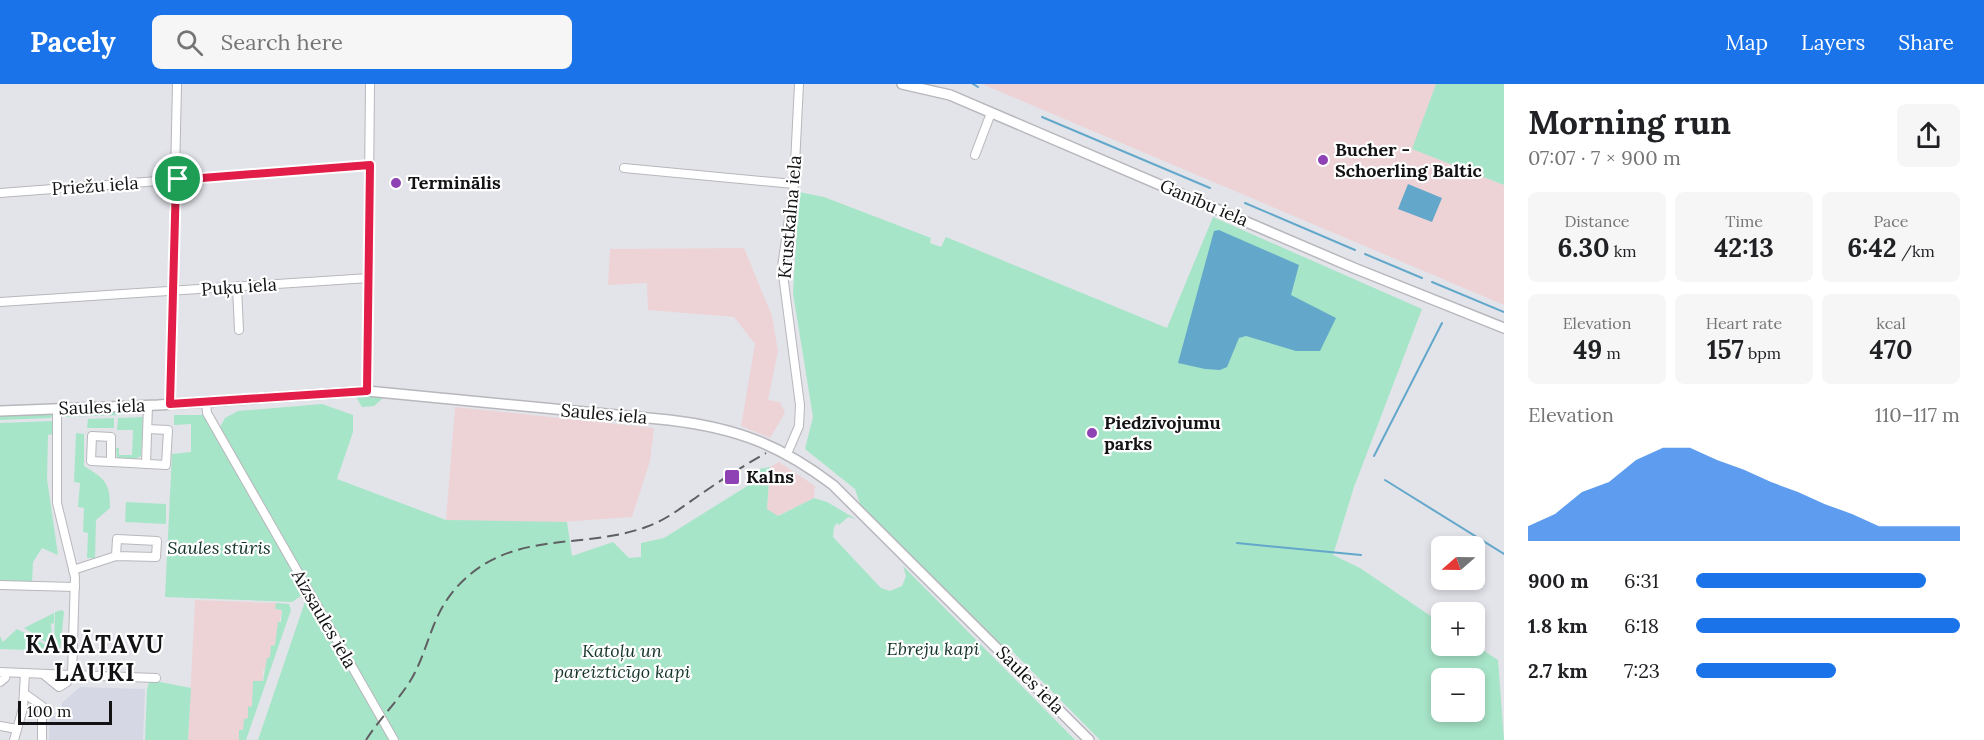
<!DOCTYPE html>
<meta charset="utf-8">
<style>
body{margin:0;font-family:Lora,serif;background:#f6f6f6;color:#202124;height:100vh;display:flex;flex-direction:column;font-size:22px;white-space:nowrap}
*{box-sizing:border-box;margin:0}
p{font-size:20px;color:#757577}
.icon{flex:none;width:33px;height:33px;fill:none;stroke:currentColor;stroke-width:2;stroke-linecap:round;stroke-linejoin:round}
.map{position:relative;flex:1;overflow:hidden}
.details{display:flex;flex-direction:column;background:#fff;width:480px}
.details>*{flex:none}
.needle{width:39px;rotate:250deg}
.controls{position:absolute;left:1431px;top:452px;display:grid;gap:12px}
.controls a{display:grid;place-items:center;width:54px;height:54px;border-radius:9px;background:#fff;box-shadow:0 3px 9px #0003;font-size:30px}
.scale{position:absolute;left:18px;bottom:15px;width:94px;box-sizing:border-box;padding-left:6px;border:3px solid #131315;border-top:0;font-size:16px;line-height:21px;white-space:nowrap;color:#131315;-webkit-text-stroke:4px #fff;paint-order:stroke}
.pin{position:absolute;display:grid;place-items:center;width:51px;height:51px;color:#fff;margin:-26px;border:3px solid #fff;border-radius:50%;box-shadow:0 2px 6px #0007}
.round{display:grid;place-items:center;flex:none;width:63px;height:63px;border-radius:9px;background:#f6f6f6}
.summary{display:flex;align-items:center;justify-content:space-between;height:102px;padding:0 24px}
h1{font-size:33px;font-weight:700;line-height:45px}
.stats{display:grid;grid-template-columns:repeat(3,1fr);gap:9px;height:102px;padding:6px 24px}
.stats div{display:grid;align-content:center;border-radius:9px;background:#f6f6f6;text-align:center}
.stats b{font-size:26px;font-weight:700}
.stats small{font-size:16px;font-weight:400}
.stats p{font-size:16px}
.chart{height:168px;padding:12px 24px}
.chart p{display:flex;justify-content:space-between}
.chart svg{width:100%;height:108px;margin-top:6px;fill:#1a73e8;opacity:.7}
ul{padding:0 24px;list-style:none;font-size:20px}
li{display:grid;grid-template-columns:96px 72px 1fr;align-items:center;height:45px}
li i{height:15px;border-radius:8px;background:#1a73e8}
header{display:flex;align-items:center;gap:36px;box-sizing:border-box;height:84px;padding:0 30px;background:#1a73e8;color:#fff}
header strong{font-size:28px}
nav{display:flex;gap:33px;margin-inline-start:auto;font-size:21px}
.search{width:420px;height:54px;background:#f6f6f6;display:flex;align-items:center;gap:15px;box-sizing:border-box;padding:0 21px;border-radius:9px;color:#757577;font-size:22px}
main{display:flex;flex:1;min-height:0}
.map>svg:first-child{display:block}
</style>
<header>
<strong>Pacely</strong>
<div class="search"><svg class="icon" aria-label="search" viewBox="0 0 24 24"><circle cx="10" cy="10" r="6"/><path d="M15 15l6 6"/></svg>Search here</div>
<nav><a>Map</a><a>Layers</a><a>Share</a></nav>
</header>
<main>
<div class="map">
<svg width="1504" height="656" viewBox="0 0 1504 656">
<rect width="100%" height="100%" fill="#e3e4ea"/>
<g fill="#edd3d6">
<path d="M 982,0 L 1436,0 L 1413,65 L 1504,101 L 1504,221 Z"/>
<path d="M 744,164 L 772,232 L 778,267 L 768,316 L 780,318 L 785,329 L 770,354 L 741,342 L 755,260 L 734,233 L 648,226 L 647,199 L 608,201 L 610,165 Z"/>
<path d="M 455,323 L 654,344 L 650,377 L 632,433 L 547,439 L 446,436 Z"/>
<path d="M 779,378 L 815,402 L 814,414 L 777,432 L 767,425 L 770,383 Z"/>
<path d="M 195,516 L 276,519 L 276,525 L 282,526 L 275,562 L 266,586 L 263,586 L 263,598 L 243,647 L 239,647 L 239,656 L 188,656 Z"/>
</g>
<path fill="#d6d7e4" d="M 80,603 L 145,605 L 143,656 L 49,656 L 50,632 L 60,632 L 62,619 Z"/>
<g fill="#a7e5c8" fill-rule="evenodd">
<path d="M 1436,0 L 1504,0 L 1504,101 L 1412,65 Z"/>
<path d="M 799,108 L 824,113 L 931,154 L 930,159 L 941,163 L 946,153 L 1167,244 L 1213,133 L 1422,225 L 1354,403 L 1333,471 L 1360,484 L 1441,539 L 1442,561 L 1475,561 L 1498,576 L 1504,656 L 1100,656 L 1008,563 L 1003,564 L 861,423 L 855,405 L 805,365 L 813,333 L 793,209 ZM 1442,594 L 1474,594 L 1474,627 L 1442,627 Z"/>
<path d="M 355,311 L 382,312 L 382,315 L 374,322 L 362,323 Z"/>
<path d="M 322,320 L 353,331 L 353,348 L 337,395 L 446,436 L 567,438 L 572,472 L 613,458 L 629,474 L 641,473 L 641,459 L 664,454 L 752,399 L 759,385 L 770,383 L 767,425 L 778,432 L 814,414 L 827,418 L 856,435 L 848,433 L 839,441 L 837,439 L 834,443 L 833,453 L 881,504 L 890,507 L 902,502 L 906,492 L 903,482 L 1075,656 L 258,656 L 310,503 L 220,343 L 225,334 L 238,327 Z"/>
<path d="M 112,326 L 122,328 L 122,331 L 60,333 L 62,328 Z"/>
<path d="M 53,329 L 51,334 L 0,336 L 0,330 Z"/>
<path d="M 174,331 L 203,331 L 305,509 L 292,518 L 165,513 L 172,370 L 191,368 L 191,340 L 174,341 Z"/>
<path d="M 143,333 L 141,372 L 135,375 L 117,374 L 116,364 L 119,364 L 119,371 L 132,371 L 133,346 L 117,346 L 118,334 Z"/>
<path d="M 114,334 L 114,344 L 87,344 L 88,335 Z"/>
<path d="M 53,337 L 53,350 L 48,351 L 47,395 L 58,471 L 42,464 L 33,478 L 32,499 L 0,498 L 0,339 Z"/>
<path d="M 76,349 L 84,350 L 84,382 C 105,395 110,398 110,424 L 96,436 L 95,474 L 87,474 L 88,449 L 83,448 L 84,424 L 78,423 L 80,399 L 74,398 Z"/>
<path d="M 126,418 L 166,420 L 166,440 L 125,438 Z"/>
<path d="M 276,519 L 289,520 L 291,526 L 246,656 L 239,656 L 239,646 L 243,646 L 244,635 L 248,634 L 248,623 L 252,622 L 253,597 L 263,597 L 267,574 L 270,573 L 271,562 L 275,561 L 278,538 L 281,538 L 282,526 L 275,525 Z"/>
<path d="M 62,526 L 64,528 L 60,567 L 54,563 L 55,528 Z"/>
<path d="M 54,529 L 54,539 L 51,540 L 53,563 L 24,544 Z"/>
<path d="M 17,545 L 57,567 L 0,565 L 0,552 L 3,558 Z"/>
<path d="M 150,596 L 191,604 L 188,656 L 145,656 L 147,605 Z"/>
</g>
<g fill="#63a8ca">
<path d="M 1408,100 L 1442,114 L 1432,138 L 1398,125 Z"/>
<path d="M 1219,146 L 1299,181 L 1291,211 L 1336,234 L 1320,267 L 1296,267 L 1246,252 L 1239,254 L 1227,283 L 1220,286 L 1205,285 L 1178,279 L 1214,147 Z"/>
</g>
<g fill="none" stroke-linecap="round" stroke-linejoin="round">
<g stroke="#63a8ca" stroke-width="2">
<path d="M 973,0 L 978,3"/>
<path d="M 1042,33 L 1210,104"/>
<path d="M 1245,119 L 1355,166"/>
<path d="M 1365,170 L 1422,194"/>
<path d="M 1432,198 L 1504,228"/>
<path d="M 1374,372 L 1442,239"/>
<path d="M 1385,396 L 1504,470"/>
<path d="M 1237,459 L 1361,471"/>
</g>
<defs>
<g id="minor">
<path d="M 975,71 L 991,29"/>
<path d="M 624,84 L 794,100"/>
<path d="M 0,109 L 370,81"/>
<path d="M 237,203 L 239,246"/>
<path d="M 0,218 L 369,194"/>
<path d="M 367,307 L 370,0"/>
<path d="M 206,318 L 207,329 L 394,656"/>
<path d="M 170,320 L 177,0"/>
<path d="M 787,370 L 799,342 L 800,321 L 782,183 L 794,100 L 799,0"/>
<path d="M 111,378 L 111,353 L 92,352 L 91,377 L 111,378 L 112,378 L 166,381 L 168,346 L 148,345"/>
<path d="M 146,380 L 148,321"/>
<path d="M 73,486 L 116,472 L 156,473 L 157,457 L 117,455 L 116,472"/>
<path d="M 0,501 L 75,503"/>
<path d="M 0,588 L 72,591 L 75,493 L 57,419 L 57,325"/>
<path d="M 43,590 L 59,603 L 67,598 L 72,591 L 156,594"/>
<path d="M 0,598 L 5,594 L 6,589"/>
<path d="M 25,610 L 42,622 L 42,656"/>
<path d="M 0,642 L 17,645"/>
<path d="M 14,656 L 23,624 L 25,589"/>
</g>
<g id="tertiary">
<path d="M 902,0 L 950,11 L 1354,184 L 1504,244"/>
<path d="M 0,327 L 158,321 L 367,307 L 669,336 C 736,344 779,360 833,401 L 1089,656"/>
</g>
</defs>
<use href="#minor" stroke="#b7b7bd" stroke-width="10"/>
<use href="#tertiary" stroke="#b7b7bd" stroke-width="12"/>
<use href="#minor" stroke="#fff" stroke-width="8"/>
<use href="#tertiary" stroke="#fff" stroke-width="9"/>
<path stroke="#5e5f62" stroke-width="2" stroke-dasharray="12 6" stroke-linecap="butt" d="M 366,656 C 380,634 399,616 412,594 C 429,564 431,532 456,504 C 510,444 579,467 646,443 C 667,436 686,420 704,408 C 724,394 745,381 766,369"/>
</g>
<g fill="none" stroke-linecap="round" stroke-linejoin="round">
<defs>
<path id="route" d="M 370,81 L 367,307 L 170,320 L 176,96 Z"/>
</defs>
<use href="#route" stroke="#fff" stroke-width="12"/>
<use href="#route" stroke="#e11d48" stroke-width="8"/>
</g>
<g fill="#8f42b3" stroke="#fff" stroke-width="2">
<circle cx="1323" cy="76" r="6"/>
<circle cx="396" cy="99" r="6"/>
<circle cx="1092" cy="349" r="6"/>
<rect x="724" y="385" width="16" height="16" rx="3"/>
</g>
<g text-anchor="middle" stroke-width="4.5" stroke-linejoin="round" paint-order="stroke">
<g font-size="18" font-weight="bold" fill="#131315" stroke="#fff" text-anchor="start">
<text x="1335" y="72">Bucher -<tspan x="1335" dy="21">Schoerling Baltic</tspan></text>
<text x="408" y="105">Terminālis</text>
<text x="1104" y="345">Piedzīvojumu<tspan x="1104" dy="21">parks</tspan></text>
<text x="746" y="399">Kalns</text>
</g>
<g font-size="18" fill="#131315" stroke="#fff">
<text transform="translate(95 102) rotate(-4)" y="6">Priežu iela</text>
<text transform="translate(1204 119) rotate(23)" y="6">Ganību iela</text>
<text transform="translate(790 133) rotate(-85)" y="6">Krustkalna iela</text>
<text transform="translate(239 203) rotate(-4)" y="6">Puķu iela</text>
<text transform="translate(102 323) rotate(-2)" y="6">Saules iela</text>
<text transform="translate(604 330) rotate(5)" y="6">Saules iela</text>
<text transform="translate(324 535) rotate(60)" y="6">Aizsaules iela</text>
<text transform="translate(1030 596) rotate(45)" y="6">Saules iela</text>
</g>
<g font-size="18" font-style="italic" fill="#133427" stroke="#fff">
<text x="219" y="470">Saules stūris</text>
<text x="933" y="571">Ebreju kapi</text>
<text x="622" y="573">Katoļu un<tspan x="622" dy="21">pareizticīgo kapi</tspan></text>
</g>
<g font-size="24" font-weight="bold" letter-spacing="1.5" fill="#131315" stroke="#fff">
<text x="95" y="569">KARĀTAVU<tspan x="95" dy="28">LAUKI</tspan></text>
</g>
</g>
</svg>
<div class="controls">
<a><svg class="needle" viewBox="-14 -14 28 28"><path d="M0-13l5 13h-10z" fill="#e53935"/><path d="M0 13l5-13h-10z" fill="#757577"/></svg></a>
<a>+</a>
<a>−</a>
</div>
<div class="scale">100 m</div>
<div class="pin" style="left:178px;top:95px;background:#1e9e55"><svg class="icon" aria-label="arrive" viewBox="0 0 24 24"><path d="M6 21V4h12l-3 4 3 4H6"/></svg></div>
</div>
<section class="details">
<div class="summary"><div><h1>Morning run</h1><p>07:07 · 7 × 900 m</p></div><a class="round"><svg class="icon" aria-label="share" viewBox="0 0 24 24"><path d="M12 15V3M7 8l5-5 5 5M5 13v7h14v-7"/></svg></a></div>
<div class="stats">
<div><p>Distance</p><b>6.30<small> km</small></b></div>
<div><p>Time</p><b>42:13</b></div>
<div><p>Pace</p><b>6:42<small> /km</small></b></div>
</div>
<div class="stats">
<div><p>Elevation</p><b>49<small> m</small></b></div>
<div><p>Heart rate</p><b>157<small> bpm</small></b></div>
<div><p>kcal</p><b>470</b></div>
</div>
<div class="chart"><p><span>Elevation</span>110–117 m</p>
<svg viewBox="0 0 160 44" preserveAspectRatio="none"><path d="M0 44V38L10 33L20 24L30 20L40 11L50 6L60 6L70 11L80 15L90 20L100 24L110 29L120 33L130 38L140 38L150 38L160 38V44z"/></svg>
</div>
<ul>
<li><b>900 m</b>6:31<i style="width:87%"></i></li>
<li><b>1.8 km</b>6:18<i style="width:100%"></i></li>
<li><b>2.7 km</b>7:23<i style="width:53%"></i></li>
</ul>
</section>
</main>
